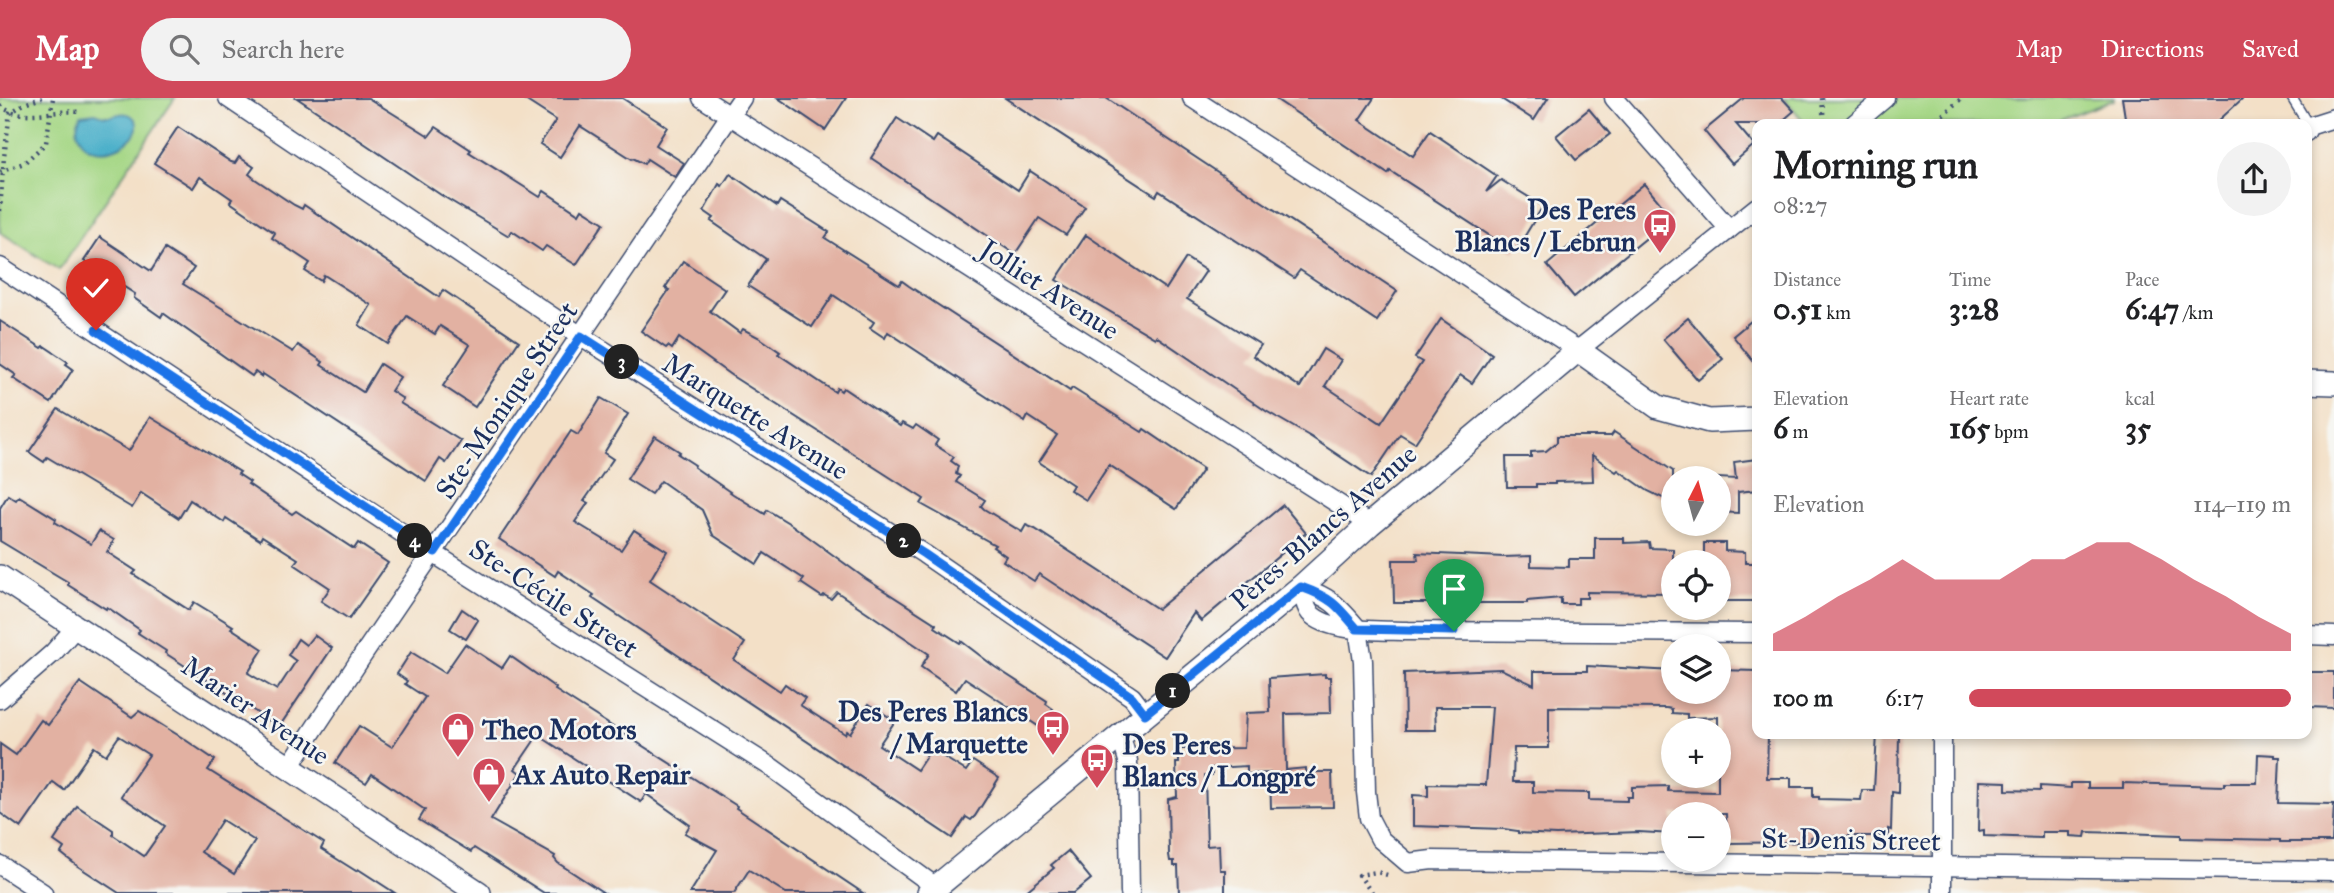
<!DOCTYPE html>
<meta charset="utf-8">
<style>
body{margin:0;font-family:"IM FELL Great Primer",serif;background:#f2f2f2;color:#202124;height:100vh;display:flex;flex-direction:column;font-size:26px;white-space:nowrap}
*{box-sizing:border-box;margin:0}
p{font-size:23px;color:#757577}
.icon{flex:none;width:38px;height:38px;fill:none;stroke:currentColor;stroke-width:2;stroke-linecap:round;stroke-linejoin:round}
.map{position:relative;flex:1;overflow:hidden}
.side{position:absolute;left:1752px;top:21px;width:560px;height:620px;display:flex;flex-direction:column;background:#fff;border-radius:14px;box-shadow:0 4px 10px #0003}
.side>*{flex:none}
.needle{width:46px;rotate:6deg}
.tools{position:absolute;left:1661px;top:368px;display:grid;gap:14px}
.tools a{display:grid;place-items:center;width:70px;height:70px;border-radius:50%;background:#fff;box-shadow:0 4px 10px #0003;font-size:35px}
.pin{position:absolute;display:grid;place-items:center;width:60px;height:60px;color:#fff;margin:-72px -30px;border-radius:50% 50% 50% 0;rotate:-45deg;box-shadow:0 0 7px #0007}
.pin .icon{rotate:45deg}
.km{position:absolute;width:35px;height:35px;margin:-18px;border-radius:50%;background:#222;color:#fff;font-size:19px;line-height:35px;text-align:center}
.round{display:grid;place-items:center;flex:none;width:74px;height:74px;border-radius:37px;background:#f2f2f2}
.head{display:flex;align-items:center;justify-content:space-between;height:119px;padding:0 21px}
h1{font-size:38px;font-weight:700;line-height:52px}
.stats{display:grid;grid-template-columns:repeat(3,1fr);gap:10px;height:119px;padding:7px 21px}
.stats div{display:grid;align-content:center}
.stats b{font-size:30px;font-weight:700}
.stats small{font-size:19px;font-weight:400}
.stats p{font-size:19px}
.chart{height:196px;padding:14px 21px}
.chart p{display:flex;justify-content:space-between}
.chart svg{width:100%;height:126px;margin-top:7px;fill:#d1495b;opacity:.7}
ul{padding:0 21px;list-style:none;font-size:23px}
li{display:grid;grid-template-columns:112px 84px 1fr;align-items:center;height:52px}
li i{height:18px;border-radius:9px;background:#d1495b}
header{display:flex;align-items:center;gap:42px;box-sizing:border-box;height:98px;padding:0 35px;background:#d1495b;color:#fff}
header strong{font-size:33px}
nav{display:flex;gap:38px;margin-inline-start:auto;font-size:24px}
.search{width:490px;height:63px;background:#f2f2f2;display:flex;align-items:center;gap:18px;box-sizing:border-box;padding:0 24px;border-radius:38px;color:#757577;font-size:26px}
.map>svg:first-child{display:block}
</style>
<header>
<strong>Map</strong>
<div class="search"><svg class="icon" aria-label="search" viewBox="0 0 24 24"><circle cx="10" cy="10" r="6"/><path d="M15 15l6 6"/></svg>Search here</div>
<nav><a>Map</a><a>Directions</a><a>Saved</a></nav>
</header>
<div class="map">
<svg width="2334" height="795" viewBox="0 0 2334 795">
<rect width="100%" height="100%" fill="#f6f6f2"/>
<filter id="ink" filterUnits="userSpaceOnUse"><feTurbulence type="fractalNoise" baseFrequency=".0143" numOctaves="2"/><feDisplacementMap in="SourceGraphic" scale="14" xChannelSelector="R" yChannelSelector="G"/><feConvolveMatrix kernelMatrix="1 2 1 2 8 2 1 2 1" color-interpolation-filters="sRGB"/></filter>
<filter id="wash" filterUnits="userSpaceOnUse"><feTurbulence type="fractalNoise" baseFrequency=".00686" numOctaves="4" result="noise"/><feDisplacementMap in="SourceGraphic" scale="28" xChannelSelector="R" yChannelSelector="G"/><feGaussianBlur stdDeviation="1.57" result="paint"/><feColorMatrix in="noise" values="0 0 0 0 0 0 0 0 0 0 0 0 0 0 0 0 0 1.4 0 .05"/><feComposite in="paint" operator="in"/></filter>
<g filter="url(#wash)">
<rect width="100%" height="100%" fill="#f3e0c7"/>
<g fill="#a6d786" stroke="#608372" stroke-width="2">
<path d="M 0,0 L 175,0 L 59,172 L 0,134 Z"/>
<path d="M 1784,0 L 2114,0 L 2114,2 L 2050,26 L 1806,26 Z"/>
</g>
<path fill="#4aafc9" stroke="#326f94" stroke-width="2" d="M 95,15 C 99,16 102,18 106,18 C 114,19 124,12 132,18 C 155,37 94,73 79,38 C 75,31 77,24 81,17 Z"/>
<g id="blocks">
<g fill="#e2b1a2" fill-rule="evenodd">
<path d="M 297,0 L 368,0 L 429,38 L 436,29 L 471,52 L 469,54 L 540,99 L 544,93 L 579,116 L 582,111 L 604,125 L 576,167 L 546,148 L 542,153 L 512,133 L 509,138 L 441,97 Z"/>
<path d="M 522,0 L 622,0 L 667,29 L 656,47 L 684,65 L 675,79 L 647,61 L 644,66 L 633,60 L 632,61 L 580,28 L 560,59 L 540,46 L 556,22 Z"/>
<path d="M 778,0 L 846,0 L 825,32 Z"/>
<path d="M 1005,0 L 1106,0 L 1397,193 L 1377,223 L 1300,172 L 1294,180 L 1159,93 L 1156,98 Z"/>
<path d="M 1274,0 L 1374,0 L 1359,22 L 1413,58 L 1430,33 L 1497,78 L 1486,94 L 1501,82 L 1543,108 L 1515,154 L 1390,73 L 1388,76 Z"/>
<path d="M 1500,0 L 1548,0 L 1534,22 Z"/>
<path d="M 1744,0 L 1782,0 L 1794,13 L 1779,26 L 1736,26 L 1754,47 L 1732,66 L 1704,33 Z"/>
<path d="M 2122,0 L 2243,0 L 2215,26 L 2126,26 Z"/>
<path d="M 1589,11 L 1610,36 L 1576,62 L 1556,38 Z"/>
<path d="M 897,20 L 933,44 L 937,38 L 1018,92 L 1030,73 L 1085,109 L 1066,137 L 1039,120 L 1015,156 L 871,60 Z"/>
<path d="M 178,29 L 231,64 L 235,65 L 239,59 L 254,69 L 249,76 L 255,81 L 294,107 L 302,111 L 304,107 L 439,199 L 443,192 L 519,243 L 475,309 L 443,288 L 470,247 L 440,228 L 435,236 L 407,218 L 388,246 L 359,227 L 371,207 L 324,177 L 321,183 L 305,173 L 310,165 L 272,140 L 275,135 L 230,104 L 232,101 L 200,79 L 193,90 L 154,65 Z"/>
<path d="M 730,76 L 777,108 L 780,103 L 829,134 L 825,140 L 899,187 L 902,183 L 909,188 L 1070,293 L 1072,290 L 1142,334 L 1144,331 L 1203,371 L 1176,411 L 1109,367 L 1086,402 L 1070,392 L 1073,387 L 1039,364 L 1057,337 L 1028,318 L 1025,324 L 888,234 L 885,240 L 870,230 L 874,224 L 833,197 L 812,229 L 748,188 L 766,161 L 711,123 L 714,120 L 704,113 L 719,86 L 722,88 Z"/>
<path d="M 1644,86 L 1672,119 L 1574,199 L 1547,167 Z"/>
<path d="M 1086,137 L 1166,191 L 1186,160 L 1206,173 L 1187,201 L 1261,247 L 1253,258 L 1300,289 L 1323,251 L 1341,262 L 1325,288 L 1381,325 L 1422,264 L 1415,260 L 1441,221 L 1492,256 L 1472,285 L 1460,277 L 1415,345 L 1400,336 L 1371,379 L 1311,339 L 1266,313 L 1156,238 L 1155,240 L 1056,182 Z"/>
<path d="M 100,139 L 151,173 L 165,151 L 194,170 L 183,186 L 293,254 L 298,247 L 323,264 L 321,267 L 363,294 L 380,266 L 400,279 L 391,293 L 403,301 L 400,305 L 461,343 L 446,365 L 440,361 L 426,383 L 263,276 L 262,279 L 255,274 L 252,278 L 163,215 L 161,219 L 134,200 L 135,196 L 84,163 Z"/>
<path d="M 683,163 L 725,191 L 710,213 L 740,235 L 743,231 L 760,240 L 780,254 L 778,256 L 835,294 L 837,290 L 841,293 L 843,290 L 900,328 L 902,325 L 913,331 L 916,327 L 938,342 L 935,347 L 954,359 L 951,363 L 958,368 L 956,376 L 960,378 L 956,384 L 985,402 L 981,408 L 984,411 L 1022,434 L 1026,427 L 1035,431 L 1158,511 L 1283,407 L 1306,435 L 1201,523 L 1194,515 L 1165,559 L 1039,476 L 1034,483 L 1003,463 L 1006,458 L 993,449 L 995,447 L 921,406 L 924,401 L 732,278 L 679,240 L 672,251 L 668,248 L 666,250 L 641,233 L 669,192 L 665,190 Z"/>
<path d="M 1757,218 L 1757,268 L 1733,238 Z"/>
<path d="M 1688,220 L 1723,261 L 1698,282 L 1663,241 Z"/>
<path d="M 0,223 L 42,250 L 44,248 L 68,264 L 66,266 L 73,271 L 51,305 L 13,280 L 16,277 L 0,266 Z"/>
<path d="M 601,300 L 628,316 L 604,355 L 613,361 L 584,403 L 588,405 L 575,424 L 621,452 L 634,432 L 667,453 L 650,482 L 745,545 L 734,562 L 780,593 L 785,586 L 805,600 L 800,607 L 845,636 L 847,633 L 850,635 L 869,606 L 895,623 L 879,647 L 917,672 L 931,651 L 966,673 L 973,663 L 999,680 L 975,718 L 971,722 L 966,719 L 952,740 L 592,500 L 594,497 L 558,473 L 555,478 L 499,441 L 571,333 L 578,337 Z"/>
<path d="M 58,311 L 129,353 L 150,319 L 240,374 L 238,376 L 250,384 L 248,386 L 292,416 L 296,413 L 354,451 L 358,445 L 388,465 L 349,521 L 321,503 L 330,490 L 294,466 L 298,461 L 262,438 L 260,442 L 226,420 L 224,424 L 190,402 L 179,420 L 141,395 L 132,410 L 47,359 L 44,364 L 29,354 Z"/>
<path d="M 1614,334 L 1673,373 L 1673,405 L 1648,393 L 1618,372 L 1616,374 L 1592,357 L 1593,383 L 1555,384 L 1555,386 L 1536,386 L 1536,389 L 1507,389 L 1506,359 L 1531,359 L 1531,354 L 1546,353 L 1557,344 L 1557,338 L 1611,338 Z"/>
<path d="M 655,338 L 680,354 L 678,356 L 695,367 L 694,369 L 733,396 L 765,416 L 767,412 L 792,427 L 866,481 L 936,526 L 935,529 L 960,545 L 961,543 L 995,569 L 1047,603 L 1046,606 L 1053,611 L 1041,630 L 965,580 L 956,593 L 921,569 L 929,556 L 837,494 L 831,501 L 824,497 L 822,499 L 801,485 L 804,481 L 764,455 L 757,466 L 713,437 L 702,412 L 661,383 L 651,396 L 627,381 Z"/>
<path d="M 1757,361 L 1757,392 L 1738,394 L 1738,415 L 1718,414 L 1718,380 L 1736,381 L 1734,364 Z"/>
<path d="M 8,397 L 16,402 L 19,398 L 56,421 L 55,424 L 91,446 L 99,433 L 114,442 L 107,454 L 136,473 L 133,476 L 189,512 L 194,504 L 233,528 L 231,530 L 263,551 L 248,575 L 277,592 L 296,563 L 288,557 L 298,541 L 306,547 L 314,537 L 332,550 L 279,629 L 165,555 L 166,553 L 138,535 L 140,532 L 107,509 L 106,511 L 68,487 L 68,484 L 0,443 L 0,410 Z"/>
<path d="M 1595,440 L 1624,440 L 1624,445 L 1649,444 L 1650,450 L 1673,451 L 1673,495 L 1587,494 L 1587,500 L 1578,500 L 1578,506 L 1561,506 L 1561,500 L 1527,503 L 1527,505 L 1394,505 L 1393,462 L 1418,462 L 1417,455 L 1504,459 L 1531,458 L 1531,468 L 1569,469 L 1569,461 L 1595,461 Z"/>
<path d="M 1704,445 L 1725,445 L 1725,453 L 1745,454 L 1745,465 L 1757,465 L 1757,503 L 1718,503 L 1718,464 L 1704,464 Z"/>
<path d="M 462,511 L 478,522 L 466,541 L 450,531 Z"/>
<path d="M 465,546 L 502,570 L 510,558 L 556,590 L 555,592 L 737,708 L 736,710 L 863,795 L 786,795 L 749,772 L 734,795 L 690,795 L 717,752 L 685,735 L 690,727 L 646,696 L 641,704 L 538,637 L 515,671 L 520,675 L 491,722 L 555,758 L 554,760 L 558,765 L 604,795 L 544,795 L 474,750 L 471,754 L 419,722 L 425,712 L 372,676 L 366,685 L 335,665 L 359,628 L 392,649 L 425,599 L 405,586 L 407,583 L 397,576 L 411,554 L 445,575 Z"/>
<path d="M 1587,568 L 1673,573 L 1673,593 L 1718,593 L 1718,572 L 1757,573 L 1757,635 L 1768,635 L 1767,680 L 1791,680 L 1791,689 L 1813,689 L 1813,699 L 1819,699 L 1819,701 L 1861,702 L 1862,692 L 1874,692 L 1877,635 L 1899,635 L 1898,695 L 1892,694 L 1891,732 L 1888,731 L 1888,738 L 1818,738 L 1811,739 L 1811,744 L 1727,745 L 1726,716 L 1673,716 L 1673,736 L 1639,734 L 1556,737 L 1518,735 L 1518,733 L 1504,731 L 1413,728 L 1413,697 L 1428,698 L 1428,686 L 1486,687 L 1492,609 L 1435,609 L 1436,632 L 1405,632 L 1404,575 L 1501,571 L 1534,587 L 1534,573 L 1587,573 ZM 1549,609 L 1667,610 L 1672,611 L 1672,615 L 1687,616 L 1687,620 L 1718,619 L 1718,694 L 1668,693 L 1668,688 L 1632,689 L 1632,699 L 1627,699 L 1627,703 L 1589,702 L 1589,695 L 1533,694 L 1533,684 L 1513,684 L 1514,650 L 1549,650 Z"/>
<path d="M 2309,574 L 2334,574 L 2334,610 L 2308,609 Z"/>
<path d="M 1325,576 L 1325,579 L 1330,579 L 1331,615 L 1285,616 L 1286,672 L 1306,670 L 1306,674 L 1332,674 L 1333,709 L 1271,710 L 1270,675 L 1247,676 L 1247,668 L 1212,670 L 1212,677 L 1205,678 L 1207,748 L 1219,747 L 1220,772 L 1225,772 L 1225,795 L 1179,795 L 1178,768 L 1174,768 L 1174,763 L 1170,763 L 1169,757 L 1168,701 L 1177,699 L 1176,665 L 1179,665 L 1179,651 L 1244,650 L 1246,615 L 1270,614 L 1269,580 Z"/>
<path d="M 80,584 L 132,619 L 139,613 L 181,639 L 215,662 L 208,672 L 324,745 L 321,751 L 356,773 L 358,771 L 395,795 L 119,795 L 76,767 L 61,755 L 64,750 L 54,743 L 77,708 L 113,732 L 113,737 L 144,758 L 165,728 L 121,698 L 149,657 L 119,638 L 106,657 L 94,649 L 64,692 L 53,684 L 21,730 L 0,715 L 0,646 L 16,657 L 41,622 L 48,627 ZM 222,722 L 255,743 L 234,776 L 201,754 Z"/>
<path d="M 2258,656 L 2275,657 L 2275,659 L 2280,659 L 2278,705 L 2334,706 L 2332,744 L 2280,744 L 2280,742 L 2181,740 L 2181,737 L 2122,735 L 2086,734 L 2085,739 L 2070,738 L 2070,734 L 2042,734 L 2042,740 L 1984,738 L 1984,732 L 1978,733 L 1979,683 L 2006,684 L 2006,692 L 2040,693 L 2040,688 L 2071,690 L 2071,685 L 2088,685 L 2088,690 L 2123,690 L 2123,685 L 2224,688 L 2224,685 L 2257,685 Z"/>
<path d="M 1068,753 L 1091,781 L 1074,795 L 1024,795 L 1054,770 L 1051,767 Z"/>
</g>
</g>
</g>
<g filter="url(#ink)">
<use href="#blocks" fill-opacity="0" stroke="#3b4a6e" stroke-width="2"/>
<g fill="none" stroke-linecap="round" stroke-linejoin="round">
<defs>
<path id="service" d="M 2292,0 L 2309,28"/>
<g id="minor">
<path d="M 228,0 L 581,238 L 924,456 L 1132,599 L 1145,616"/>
<path d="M 702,0 L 1370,426"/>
<path d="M 1192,0 L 1578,252 L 1757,109"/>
<path d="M 1614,0 L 1729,131"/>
<path d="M 1854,26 L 1885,0"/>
<path d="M 2306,34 L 2309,28 L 2334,20"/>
<path d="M 0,169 L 414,443 L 771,669 L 936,789"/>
<path d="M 1301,489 C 1303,497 1305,509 1310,515 C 1328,535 1382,532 1408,533 L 1757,535"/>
<path d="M 1301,489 C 1332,500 1337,507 1358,531"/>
<path d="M 1358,531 L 1363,563 L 1366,694 L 1369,720 L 1380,741 L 1408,765 L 1432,762 L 2334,773"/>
<path d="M 2306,537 L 2334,538"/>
<path d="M 0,601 L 53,555 L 77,528"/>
<path d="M 1942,635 L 1942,795"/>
<path d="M 1120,636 L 1128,663 L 1130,795"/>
<path d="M 289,669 L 363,557 L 742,0"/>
<path d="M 0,767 L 43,795"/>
</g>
<g id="tertiary">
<path d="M 2306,284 L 2334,285"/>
<path d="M 0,479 L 479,795"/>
<path d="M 929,795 L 1301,489 L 1370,426 L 1578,252 L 1658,309 L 1709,323 L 1757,321"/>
</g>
</defs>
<use href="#service" stroke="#3b4a6e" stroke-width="12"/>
<use href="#minor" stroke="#3b4a6e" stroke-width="21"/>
<use href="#tertiary" stroke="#3b4a6e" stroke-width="26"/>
<g stroke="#3b4a6e" stroke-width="4.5" stroke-dasharray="2 5" stroke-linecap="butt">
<path d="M 1822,0 L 1824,26"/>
<path d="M 0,8 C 23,24 53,11 79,14"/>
<path d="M 1932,26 L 1962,0"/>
<path d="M 0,74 L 24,65 L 46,45 L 53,0"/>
<path d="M 0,113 L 4,59 L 10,15 L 24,6 L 42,0"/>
<path d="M 1372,795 L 1359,777 L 1377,774 L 1391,778"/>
</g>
<use href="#service" stroke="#fff" stroke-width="9"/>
<use href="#minor" stroke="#fff" stroke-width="18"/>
<use href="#tertiary" stroke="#fff" stroke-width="23"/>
</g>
</g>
<g fill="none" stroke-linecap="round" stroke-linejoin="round" filter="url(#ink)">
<defs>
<path id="route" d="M 96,232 L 435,454 L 581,238 L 924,456 L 1132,599 L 1145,616 L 1301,489 C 1332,500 1337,507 1357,531 L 1454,533"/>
</defs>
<use href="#route" stroke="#fff" stroke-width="14"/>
<use href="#route" stroke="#1a73e8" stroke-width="9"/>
</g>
<defs>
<symbol id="bus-pin" viewBox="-11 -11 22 30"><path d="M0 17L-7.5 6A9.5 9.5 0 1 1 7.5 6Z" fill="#d1495b" stroke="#f6f6f2"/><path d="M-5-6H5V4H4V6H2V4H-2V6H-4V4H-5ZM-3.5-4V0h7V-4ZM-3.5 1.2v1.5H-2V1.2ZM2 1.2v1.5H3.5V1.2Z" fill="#fff"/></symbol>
<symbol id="shop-pin" viewBox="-11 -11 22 30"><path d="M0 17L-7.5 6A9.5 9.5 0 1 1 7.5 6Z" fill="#d1495b" stroke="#f6f6f2"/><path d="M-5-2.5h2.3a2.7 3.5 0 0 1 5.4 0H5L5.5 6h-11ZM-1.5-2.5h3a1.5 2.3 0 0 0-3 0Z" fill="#fff"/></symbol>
</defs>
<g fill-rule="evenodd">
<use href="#bus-pin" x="1641" y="108" width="38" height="52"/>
<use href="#bus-pin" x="1034" y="610" width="38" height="52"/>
<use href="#shop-pin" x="439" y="612" width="38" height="52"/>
<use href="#bus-pin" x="1078" y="643" width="38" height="52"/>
<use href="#shop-pin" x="470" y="657" width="38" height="52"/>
</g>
<g text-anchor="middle" stroke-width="5" stroke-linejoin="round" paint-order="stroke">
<g font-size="28" font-weight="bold" fill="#1b2f5e" stroke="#f6f6f2" text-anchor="start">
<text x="1636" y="121" text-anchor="end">Des Peres<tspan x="1636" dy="32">Blancs / Lebrun</tspan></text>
<text x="1028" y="623" text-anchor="end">Des Peres Blancs<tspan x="1028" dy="32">/ Marquette</tspan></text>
<text x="482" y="641">Theo Motors</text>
<text x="1122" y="656">Des Peres<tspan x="1122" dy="32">Blancs / Longpré</tspan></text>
<text x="514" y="686">Ax Auto Repair</text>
</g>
<g font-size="28" fill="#1b2f5e" stroke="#f6f6f2">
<text transform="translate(1050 191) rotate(33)" y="10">Jolliet Avenue</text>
<text transform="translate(506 302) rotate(-56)" y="10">Ste-Monique Street</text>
<text transform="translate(756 318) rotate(32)" y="10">Marquette Avenue</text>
<text transform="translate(1323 429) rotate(-41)" y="10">Pères-Blancs Avenue</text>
<text transform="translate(554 500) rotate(33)" y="10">Ste-Cécile Street</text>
<text transform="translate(256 612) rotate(34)" y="10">Marier Avenue</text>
<text transform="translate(1851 741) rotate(1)" y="10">St-Denis Street</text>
</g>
</g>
</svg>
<div class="tools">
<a><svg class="needle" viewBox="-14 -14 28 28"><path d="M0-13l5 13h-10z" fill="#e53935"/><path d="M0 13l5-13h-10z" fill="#757577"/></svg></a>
<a><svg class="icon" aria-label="locate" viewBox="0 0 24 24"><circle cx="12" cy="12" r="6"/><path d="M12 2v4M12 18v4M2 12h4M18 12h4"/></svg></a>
<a><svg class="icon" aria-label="layers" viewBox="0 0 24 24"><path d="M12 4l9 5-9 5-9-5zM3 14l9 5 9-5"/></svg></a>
<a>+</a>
<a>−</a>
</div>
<div class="pin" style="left:1454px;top:533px;background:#1e9e55"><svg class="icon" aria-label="arrive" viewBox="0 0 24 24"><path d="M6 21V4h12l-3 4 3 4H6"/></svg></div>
<div class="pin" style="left:96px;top:232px;background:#d93025"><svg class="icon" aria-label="check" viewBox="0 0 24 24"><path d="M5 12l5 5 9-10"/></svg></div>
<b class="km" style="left:1173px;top:593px">1</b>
<b class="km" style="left:904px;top:443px">2</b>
<b class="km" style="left:622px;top:264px">3</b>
<b class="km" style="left:415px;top:443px">4</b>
<section class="side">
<div class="head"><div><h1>Morning run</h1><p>08:27</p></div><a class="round"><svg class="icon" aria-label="share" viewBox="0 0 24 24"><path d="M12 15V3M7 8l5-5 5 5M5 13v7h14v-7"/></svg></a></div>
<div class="stats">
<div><p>Distance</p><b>0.51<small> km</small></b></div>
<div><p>Time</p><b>3:28</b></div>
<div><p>Pace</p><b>6:47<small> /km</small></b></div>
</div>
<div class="stats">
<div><p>Elevation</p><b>6<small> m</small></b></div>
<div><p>Heart rate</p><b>165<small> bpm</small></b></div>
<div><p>kcal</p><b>35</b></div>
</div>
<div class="chart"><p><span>Elevation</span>114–119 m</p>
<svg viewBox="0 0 160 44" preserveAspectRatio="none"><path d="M0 44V38L10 32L20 25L30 19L40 12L50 19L60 19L70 19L80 12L90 12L100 6L110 6L120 12L130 19L140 25L150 32L160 38V44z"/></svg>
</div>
<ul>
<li><b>100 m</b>6:17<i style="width:100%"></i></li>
</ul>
</section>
</div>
